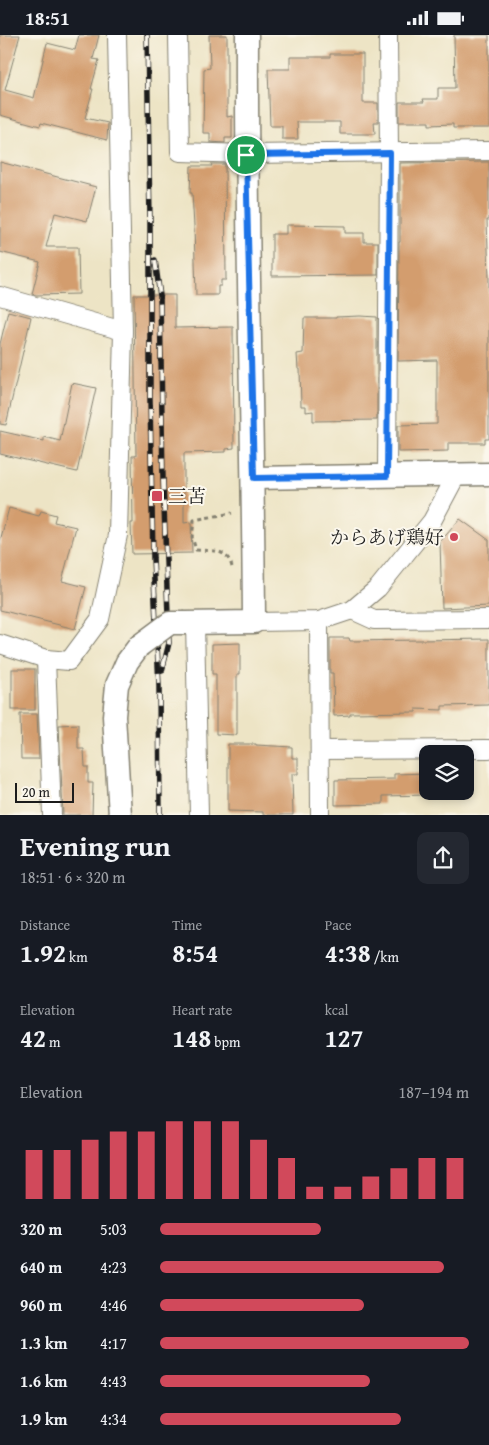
<!DOCTYPE html>
<meta charset="utf-8">
<style>
body{margin:0;font-family:"Gentium Book Plus","Noto Serif JP",serif;background:#242831;color:#f1f3f6;height:100vh;display:flex;flex-direction:column;font-size:19px;white-space:nowrap}
*{box-sizing:border-box;margin:0}
p{font-size:16px;color:#9ea1a6}
.icon{flex:none;width:28px;height:28px;fill:none;stroke:currentColor;stroke-width:2;stroke-linecap:round;stroke-linejoin:round}
.map{position:relative;height:780px;overflow:hidden}
.drawer{display:flex;flex-direction:column;background:#171b24;flex:1}
.drawer>*{flex:none}
.fabs{position:absolute;left:419px;top:710px;display:grid;gap:10px}
.fabs a{display:grid;place-items:center;width:55px;height:55px;border-radius:10px;background:#171b24;box-shadow:0 2px 8px #0003;font-size:25px}
.scale{position:absolute;left:15px;bottom:12px;width:59px;box-sizing:border-box;padding-left:5px;border:2px solid #1c1c1c;border-top:0;font-size:14px;line-height:18px;white-space:nowrap;color:#1c1c1c;-webkit-text-stroke:4px #fbf7ec;paint-order:stroke}
.pin{position:absolute;display:grid;place-items:center;width:42px;height:42px;color:#fff;margin:-21px;border:2px solid #fff;border-radius:50%;box-shadow:0 1px 5px #0007}
.round{display:grid;place-items:center;flex:none;width:52px;height:52px;border-radius:10px;background:#242831}
.summary{display:flex;align-items:center;justify-content:space-between;height:85px;padding:0 20px}
h1{font-size:28px;font-weight:800;line-height:38px}
.stats{display:grid;grid-template-columns:repeat(3,1fr);gap:8px;height:85px;padding:5px 20px}
.stats div{display:grid;align-content:center}
.stats b{font-size:25px;font-weight:800}
.stats small{font-size:14px;font-weight:400}
.stats p{font-size:14px}
.chart{height:140px;padding:10px 20px}
.chart p{display:flex;justify-content:space-between}
.chart svg{width:100%;height:90px;margin-top:5px;stroke:#d1495b;stroke-width:6}
ul{padding:0 20px;list-style:none;font-size:16px}
li{display:grid;grid-template-columns:80px 60px 1fr;align-items:center;height:38px}
li i{height:12px;border-radius:6px;background:#d1495b}
.status{display:flex;justify-content:space-between;align-items:center;height:35px;padding:0 25px;background:#171b24;direction:ltr}
.status svg{height:14px;fill:currentColor}
.map>svg:first-child{display:block}
</style>
<div class="status"><b>18:51</b><svg viewBox="0 0 49 12"><path d="M0 12V9h3v3zM5 12V6h3v6zM10 12V3h3v9zM15 12V0h3v12zM26 1h20v11H26zM47 4h2v5h-2z"/></svg></div>
<div class="map">
<svg width="489" height="780" viewBox="0 0 489 780">
<rect width="100%" height="100%" fill="#fbf7ec"/>
<filter id="ink" filterUnits="userSpaceOnUse"><feTurbulence type="fractalNoise" baseFrequency=".02" numOctaves="2"/><feDisplacementMap in="SourceGraphic" scale="10" xChannelSelector="R" yChannelSelector="G"/><feConvolveMatrix kernelMatrix="1 2 1 2 8 2 1 2 1" color-interpolation-filters="sRGB"/></filter>
<filter id="wash" filterUnits="userSpaceOnUse"><feTurbulence type="fractalNoise" baseFrequency=".0096" numOctaves="4" result="noise"/><feDisplacementMap in="SourceGraphic" scale="20" xChannelSelector="R" yChannelSelector="G"/><feGaussianBlur stdDeviation="1.12" result="paint"/><feColorMatrix in="noise" values="0 0 0 0 0 0 0 0 0 0 0 0 0 0 0 0 0 1.4 0 .05"/><feComposite in="paint" operator="in"/></filter>
<g filter="url(#wash)">
<rect width="100%" height="100%" fill="#ede4c5"/>
<g id="blocks">
<g fill="#d39d6e">
<path d="M 0,0 L 20,0 L 5,55 L 34,63 L 47,8 L 75,15 L 79,0 L 99,0 L 93,24 L 99,25 L 91,54 L 93,54 L 85,83 L 108,88 L 107,105 L 41,88 L 40,91 L 0,80 Z"/>
<path d="M 209,0 L 227,0 L 227,82 L 232,81 L 232,103 L 225,103 L 225,108 L 210,107 L 210,98 L 203,98 L 204,34 L 210,33 Z"/>
<path d="M 454,0 L 489,0 L 489,93 L 453,93 L 453,89 L 429,90 L 429,87 L 399,87 L 399,67 L 424,67 L 423,64 L 438,64 L 438,53 L 455,53 Z"/>
<path d="M 330,19 L 363,19 L 363,68 L 378,68 L 378,87 L 374,87 L 375,99 L 340,99 L 340,87 L 297,87 L 298,104 L 282,104 L 282,91 L 270,91 L 268,34 L 290,34 L 290,22 L 330,22 Z"/>
<path d="M 0,127 L 96,152 L 87,186 L 55,178 L 46,212 L 78,212 L 79,259 L 36,260 L 32,259 L 40,227 L 0,217 Z"/>
<path d="M 489,127 L 489,185 L 487,185 L 489,243 L 489,404 L 485,404 L 485,408 L 448,408 L 448,416 L 398,417 L 398,390 L 437,389 L 437,325 L 398,326 L 399,207 L 400,207 L 400,128 Z"/>
<path d="M 211,129 L 225,129 L 226,245 L 221,245 L 221,251 L 218,251 L 218,260 L 196,260 L 194,191 L 192,158 L 190,158 L 191,131 L 212,131 Z"/>
<path d="M 286,190 L 345,191 L 345,198 L 364,198 L 364,207 L 378,207 L 378,240 L 272,241 L 272,199 L 286,199 Z"/>
<path d="M 134,260 L 175,260 L 175,293 L 233,292 L 234,413 L 226,414 L 226,417 L 184,418 L 184,488 L 191,487 L 192,518 L 132,519 L 131,488 L 133,488 L 132,421 L 136,421 Z"/>
<path d="M 8,276 L 31,282 L 6,390 L 0,389 L 0,309 Z"/>
<path d="M 360,281 L 377,282 L 377,385 L 313,386 L 313,376 L 306,377 L 306,371 L 301,371 L 300,334 L 298,334 L 297,319 L 303,318 L 304,283 L 336,283 L 336,282 Z"/>
<path d="M 72,348 L 96,353 L 77,437 L 0,419 L 0,396 L 44,406 L 44,402 L 60,406 Z"/>
<path d="M 9,473 L 39,481 L 41,476 L 56,480 L 54,487 L 76,492 L 62,546 L 86,552 L 75,594 L 0,575 L 0,506 Z"/>
<path d="M 460,484 L 489,505 L 489,571 L 442,573 L 440,507 Z"/>
<path d="M 330,603 L 349,603 L 350,606 L 489,604 L 489,670 L 442,671 L 442,675 L 416,674 L 416,677 L 350,678 L 350,680 L 334,681 L 333,638 L 330,638 Z"/>
<path d="M 240,608 L 240,639 L 237,639 L 237,700 L 216,699 L 216,639 L 212,639 L 212,609 Z"/>
<rect x="12" y="634" width="23" height="41"/>
<path d="M 20,679 L 37,679 L 39,724 L 21,724 Z"/>
<path d="M 78,689 L 78,714 L 84,714 L 85,732 L 88,732 L 88,748 L 93,748 L 92,780 L 63,780 L 59,690 Z"/>
<path d="M 228,709 L 256,709 L 256,710 L 292,712 L 292,723 L 298,723 L 298,739 L 292,739 L 293,780 L 263,780 L 263,777 L 228,776 Z"/>
<path d="M 428,738 L 428,760 L 383,761 L 383,769 L 335,770 L 335,745 L 394,744 L 394,739 Z"/>
</g>
</g>
</g>
<g filter="url(#ink)">
<use href="#blocks" fill-opacity="0" stroke="#848070" stroke-width="1"/>
<g fill="none" stroke-linecap="round" stroke-linejoin="round">
<defs>
<g id="minor">
<path d="M 178,0 L 180,117 L 247,119 L 489,116"/>
<path d="M 0,261 L 123,296"/>
<path d="M 387,441 L 389,118 L 388,0"/>
<path d="M 352,575 L 374,585 L 489,584"/>
<path d="M 319,586 L 320,780"/>
<path d="M 195,587 L 199,780"/>
<path d="M 254,587 L 319,586 L 352,575 L 378,553 L 432,486 L 457,439"/>
<path d="M 0,609 L 46,624 L 69,626 L 100,584 L 118,500 L 123,296 L 117,0"/>
<path d="M 46,624 L 52,780"/>
<path d="M 320,715 L 489,714"/>
</g>
<g id="tertiary">
<path d="M 254,443 L 489,439"/>
<path d="M 185,588 L 254,587 C 253,391 246,196 247,0"/>
<path d="M 120,780 L 114,681 L 117,650 L 127,627 L 139,611"/>
</g>
</defs>
<use href="#minor" stroke="#848070" stroke-width="20"/>
<use href="#tertiary" stroke="#848070" stroke-width="25"/>
<path stroke="#848070" stroke-width="3" stroke-dasharray="4 4" stroke-linecap="butt" d="M 232,532 C 227,513 212,516 196,515 L 192,502 L 194,485 L 232,478"/>
<use href="#minor" stroke="#fff" stroke-width="18"/>
<use href="#tertiary" stroke="#fff" stroke-width="22"/>
<defs>
<g id="rail">
<path d="M 147,0 L 150,186 L 150,365 L 153,523 L 159,651 L 160,780"/>
<path d="M 155,225 L 160,261 L 163,444 L 169,608 L 162,636"/>
</g>
</defs>
<use href="#rail" stroke="#1c1c1c" stroke-width="5.5"/>
<use href="#rail" stroke="#fbf7ec" stroke-width="4" stroke-dasharray="11" stroke-linecap="butt"/>
<defs>
<path id="tertiary-bridge" d="M 139,611 L 170,588 L 185,588"/>
</defs>
<use href="#tertiary-bridge" stroke="#848070" stroke-width="25" stroke-linecap="butt"/>
<use href="#tertiary-bridge" stroke="#fff" stroke-width="22"/>
</g>
</g>
<g fill="none" stroke-linecap="round" stroke-linejoin="round" filter="url(#ink)">
<defs>
<path id="route" d="M 390,118 L 387,441 L 254,443 L 246,120 Z"/>
</defs>
<use href="#route" stroke="#fff" stroke-width="10"/>
<use href="#route" stroke="#1a73e8" stroke-width="6"/>
</g>
<g fill="#d1495b" stroke="#fbf7ec" stroke-width="2">
<rect x="151" y="455" width="12" height="12" rx="2.5"/>
<circle cx="454" cy="502" r="5"/>
</g>
<g text-anchor="middle" stroke-width="4" stroke-linejoin="round" paint-order="stroke">
<g font-size="19" fill="#1c1c1c" stroke="#fbf7ec" text-anchor="start">
<text x="168" y="468">三苫</text>
<text x="444" y="509" text-anchor="end">からあげ鶏好</text>
</g>
</g>
</svg>
<div class="fabs">
<a><svg class="icon" aria-label="layers" viewBox="0 0 24 24"><path d="M12 4l9 5-9 5-9-5zM3 14l9 5 9-5"/></svg></a>
</div>
<div class="scale">20 m</div>
<div class="pin" style="left:246px;top:120px;background:#1e9e55"><svg class="icon" aria-label="arrive" viewBox="0 0 24 24"><path d="M6 21V4h12l-3 4 3 4H6"/></svg></div>
</div>
<section class="drawer">
<div class="summary"><div><h1>Evening run</h1><p>18:51 · 6 × 320 m</p></div><a class="round"><svg class="icon" aria-label="share" viewBox="0 0 24 24"><path d="M12 15V3M7 8l5-5 5 5M5 13v7h14v-7"/></svg></a></div>
<div class="stats">
<div><p>Distance</p><b>1.92<small> km</small></b></div>
<div><p>Time</p><b>8:54</b></div>
<div><p>Pace</p><b>4:38<small> /km</small></b></div>
</div>
<div class="stats">
<div><p>Elevation</p><b>42<small> m</small></b></div>
<div><p>Heart rate</p><b>148<small> bpm</small></b></div>
<div><p>kcal</p><b>127</b></div>
</div>
<div class="chart"><p><span>Elevation</span>187–194 m</p>
<svg viewBox="0 0 160 44" preserveAspectRatio="none"><path d="M5 44V20M15 44V20M25 44V15M35 44V11M45 44V11M55 44V6M65 44V6M75 44V6M85 44V15M95 44V24M105 44V38M115 44V38M125 44V33M135 44V29M145 44V24M155 44V24"/></svg>
</div>
<ul>
<li><b>320 m</b>5:03<i style="width:52%"></i></li>
<li><b>640 m</b>4:23<i style="width:92%"></i></li>
<li><b>960 m</b>4:46<i style="width:66%"></i></li>
<li><b>1.3 km</b>4:17<i style="width:100%"></i></li>
<li><b>1.6 km</b>4:43<i style="width:68%"></i></li>
<li><b>1.9 km</b>4:34<i style="width:78%"></i></li>
</ul>
</section>
